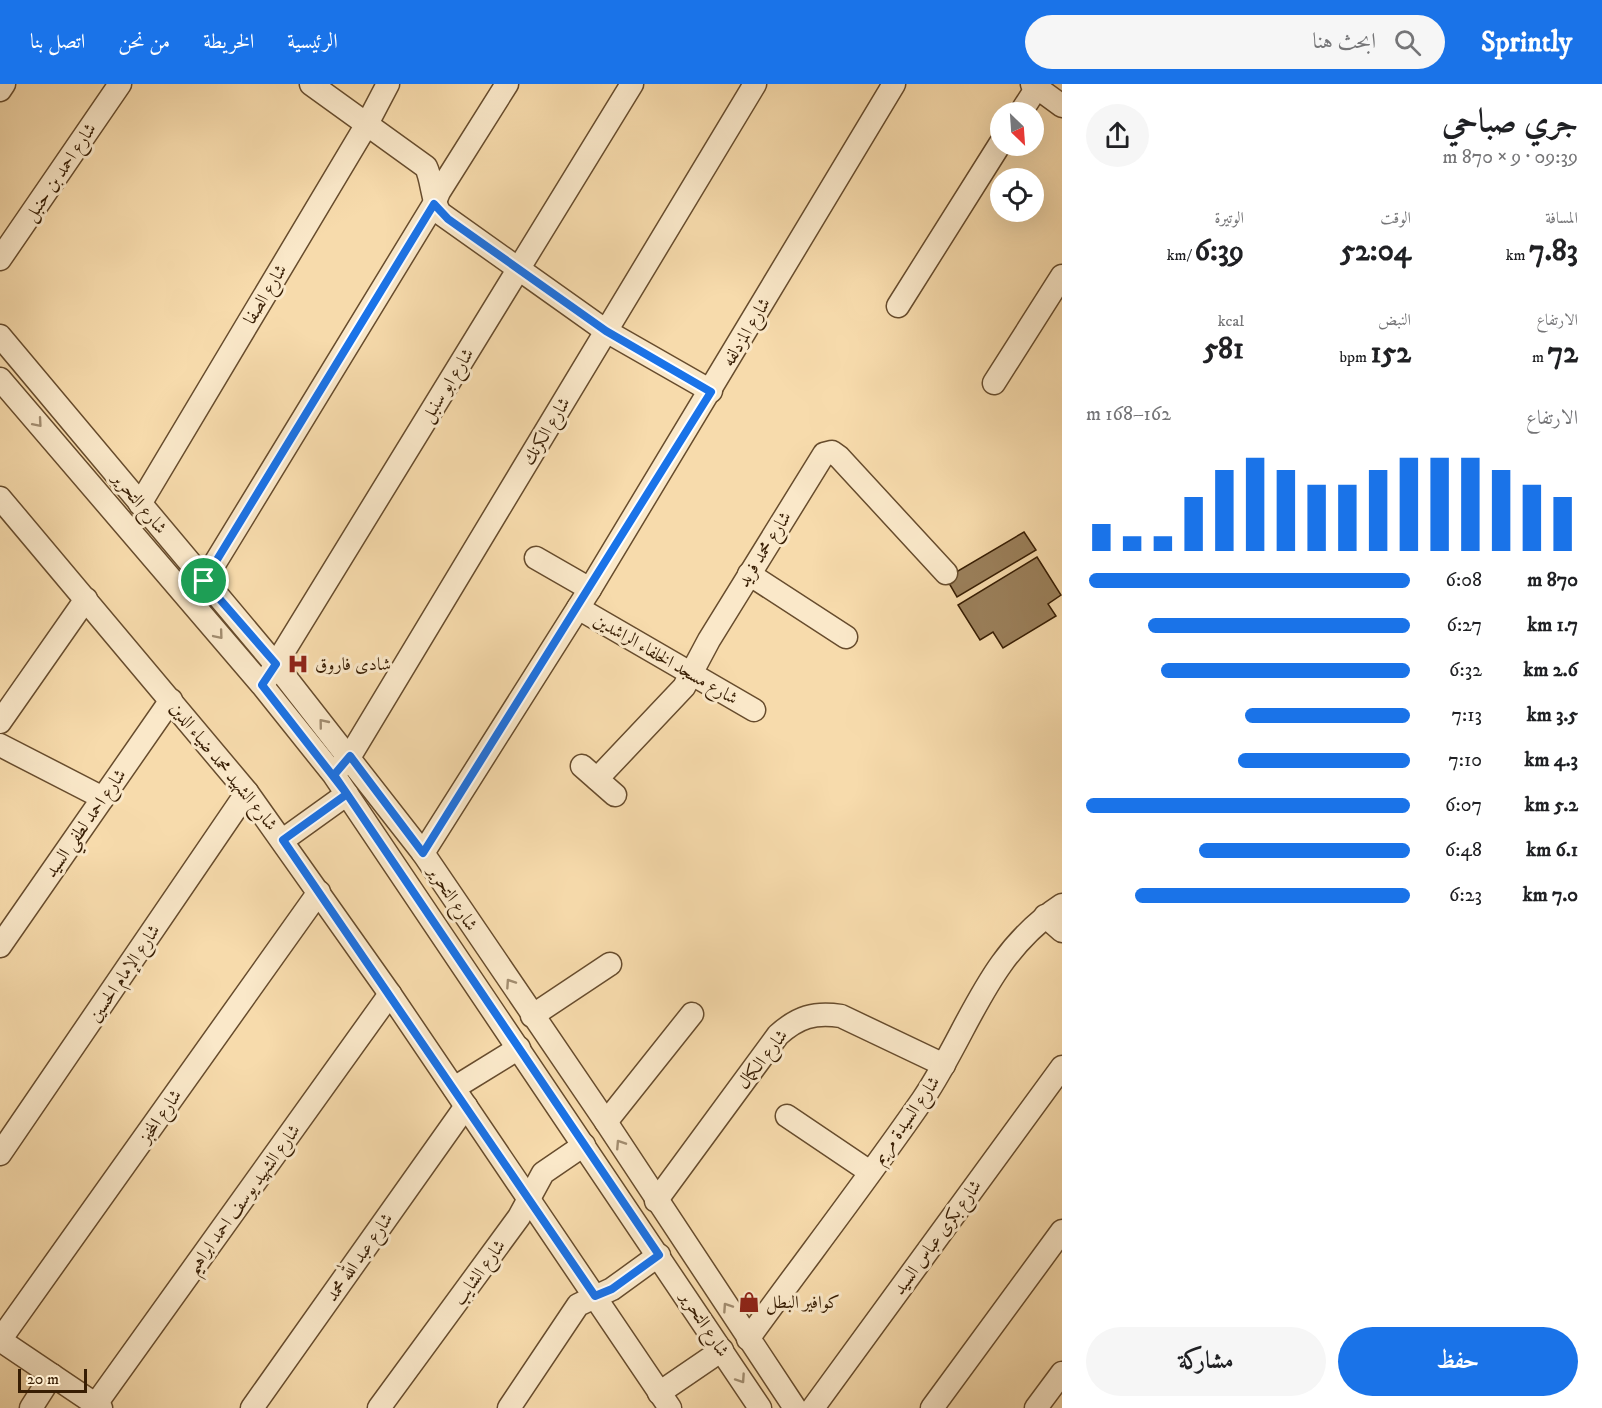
<!DOCTYPE html>
<html lang="ar">
<meta charset="utf-8">
<style>
body{margin:0;font-family:"IM FELL DW Pica",Amiri,serif;background:#f6f6f6;color:#202124;direction:rtl;height:100vh;display:flex;flex-direction:column;font-size:22px;white-space:nowrap}
*{box-sizing:border-box;margin:0}
p{font-size:20px;color:#757577}
.icon{flex:none;width:33px;height:33px;fill:none;stroke:currentColor;stroke-width:2;stroke-linecap:round;stroke-linejoin:round}
.map{position:relative;flex:1;overflow:hidden;direction:ltr}
.panel{display:flex;flex-direction:column;background:#fff;width:540px}
.panel>*{flex:none}
.needle{width:39px;rotate:155deg}
.buttons{position:absolute;left:990px;top:18px;display:grid;gap:12px}
.buttons a{display:grid;place-items:center;width:54px;height:54px;border-radius:50%;background:#fff;box-shadow:0 6px 24px #0002;font-size:30px}
.scale{position:absolute;left:18px;bottom:15px;width:69px;box-sizing:border-box;padding-left:6px;border:3px solid #371d03;border-top:0;font-size:16px;line-height:21px;white-space:nowrap;color:#371d03;-webkit-text-stroke:4px #fae8c9;paint-order:stroke}
.pin{position:absolute;display:grid;place-items:center;width:51px;height:51px;color:#fff;margin:-26px;border:3px solid #fff;border-radius:50%;box-shadow:0 2px 6px #0007}
.round{display:grid;place-items:center;flex:none;width:63px;height:63px;border-radius:32px;background:#f6f6f6}
.headline{display:flex;align-items:center;justify-content:space-between;height:102px;padding:0 24px}
h1{font-size:33px;font-weight:700;line-height:45px}
.stats{display:grid;grid-template-columns:repeat(3,1fr);gap:9px;height:102px;padding:6px 24px}
.stats div{display:grid;align-content:center}
.stats b{font-size:30px;font-weight:700}
.stats small{font-size:16px;font-weight:400}
.stats p{font-size:16px}
.chart{height:168px;padding:12px 24px}
.chart p{display:flex;justify-content:space-between}
.chart svg{width:100%;height:108px;margin-top:6px;stroke:#1a73e8;stroke-width:6}
.cta{display:flex;gap:12px;margin-top:auto;padding:12px 24px}
.cta a{flex:1;height:69px;border-radius:36px;background:#1a73e8;color:#fff;font-size:24px;font-weight:700;line-height:69px;text-align:center}
.cta a+a{background:#f6f6f6;color:#202124}
ul{padding:0 24px;list-style:none;font-size:20px}
li{display:grid;grid-template-columns:96px 72px 1fr;align-items:center;height:45px}
li i{height:15px;border-radius:8px;background:#1a73e8}
header{display:flex;align-items:center;gap:36px;box-sizing:border-box;height:84px;padding:0 30px;background:#1a73e8;color:#fff}
header strong{font-size:28px}
nav{display:flex;gap:33px;margin-inline-start:auto;font-size:21px}
.search{width:420px;height:54px;background:#f6f6f6;display:flex;align-items:center;gap:15px;box-sizing:border-box;padding:0 21px;border-radius:33px;color:#757577;font-size:22px}
main{display:flex;flex:1;min-height:0}
.map>svg:first-child{display:block}
</style>
<header>
<strong>Sprintly</strong>
<div class="search"><svg class="icon" aria-label="search" viewBox="0 0 24 24"><circle cx="10" cy="10" r="6"/><path d="M15 15l6 6"/></svg>ابحث هنا</div>
<nav><a>الرئيسية</a><a>الخريطة</a><a>من نحن</a><a>اتصل بنا</a></nav>
</header>
<main>
<section class="panel">
<div class="headline"><div><h1>جري صباحي</h1><p>09:39 · 9 × 870 m</p></div><a class="round"><svg class="icon" aria-label="share" viewBox="0 0 24 24"><path d="M12 15V3M7 8l5-5 5 5M5 13v7h14v-7"/></svg></a></div>
<div class="stats">
<div><p>المسافة</p><b>7.83<small> km</small></b></div>
<div><p>الوقت</p><b>52:04</b></div>
<div><p>الوتيرة</p><b>6:39<small> /km</small></b></div>
</div>
<div class="stats">
<div><p>الارتفاع</p><b>72<small> m</small></b></div>
<div><p>النبض</p><b>152<small> bpm</small></b></div>
<div><p>kcal</p><b>581</b></div>
</div>
<div class="chart"><p><span>الارتفاع</span>162–168 m</p>
<svg viewBox="0 0 160 44" preserveAspectRatio="none"><path d="M5 44V33M15 44V38M25 44V38M35 44V22M45 44V11M55 44V6M65 44V11M75 44V17M85 44V17M95 44V11M105 44V6M115 44V6M125 44V6M135 44V11M145 44V17M155 44V22"/></svg>
</div>
<ul>
<li><b>870 m</b>6:08<i style="width:99%"></i></li>
<li><b>1.7 km</b>6:27<i style="width:81%"></i></li>
<li><b>2.6 km</b>6:32<i style="width:77%"></i></li>
<li><b>3.5 km</b>7:13<i style="width:51%"></i></li>
<li><b>4.3 km</b>7:10<i style="width:53%"></i></li>
<li><b>5.2 km</b>6:07<i style="width:100%"></i></li>
<li><b>6.1 km</b>6:48<i style="width:65%"></i></li>
<li><b>7.0 km</b>6:23<i style="width:85%"></i></li>
</ul>
<div class="cta"><a>حفظ</a><a>مشاركة</a></div>
</section>
<div class="map">
<svg width="1062" height="1324" viewBox="0 0 1062 1324">
<rect width="100%" height="100%" fill="#f7dbac"/>
<filter id="stains"><feTurbulence type="fractalNoise" baseFrequency=".00333" numOctaves="4"/><feColorMatrix values="0 0 0 0 .2 0 0 0 0 .09 0 0 0 0 .02 0 0 0 .5 -.17"/></filter>
<radialGradient id="worn" r=".72"><stop offset=".6" stop-color="#630" stop-opacity="0"/><stop offset="1" stop-color="#630" stop-opacity=".3"/></radialGradient>
<g fill="#9b805b" stroke="#371d03" stroke-width="1.5">
<path d="M 1024,448 L 1036,466 L 957,513 L 946,494 Z"/>
<path d="M 1037,473 L 1061,511 L 1048,520 L 1056,532 L 1003,564 L 993,548 L 980,556 L 958,521 Z"/>
</g>
<g fill="none" stroke-linecap="round" stroke-linejoin="round">
<defs>
<g id="minor">
<path d="M 311,0 L 426,83 C 433,98 431,114 440,129 L 606,247 L 711,307"/>
<path d="M 1032,0 L 1062,22"/>
<path d="M 0,6 L 4,0"/>
<path d="M 1021,28 L 1039,0"/>
<path d="M 0,175 L 120,0"/>
<path d="M 898,222 L 1000,60"/>
<path d="M 0,252 L 276,581 L 423,769 L 606,1038 L 795,1324"/>
<path d="M 0,295 L 262,601 L 334,691 L 760,1324"/>
<path d="M 994,299 L 1062,192"/>
<path d="M 0,414 L 247,708 L 390,910 L 670,1324"/>
<path d="M 140,420 L 367,40 L 388,0"/>
<path d="M 536,474 L 590,505"/>
<path d="M 749,490 L 846,553"/>
<path d="M 204,497 L 434,120 L 439,108 L 507,0"/>
<path d="M 578,524 L 754,626"/>
<path d="M 268,593 L 632,0"/>
<path d="M 0,638 L 86,515"/>
<path d="M 0,661 L 103,714"/>
<path d="M 582,682 L 615,711"/>
<path d="M 340,683 L 350,672 L 755,0"/>
<path d="M 597,695 L 684,603 L 709,556 L 824,370 L 832,368 L 839,373 L 946,489"/>
<path d="M 283,756 L 347,710"/>
<path d="M 423,769 L 590,505 L 894,0"/>
<path d="M 1045,832 L 1062,847"/>
<path d="M 0,862 L 171,616"/>
<path d="M 532,932 L 610,880"/>
<path d="M 454,1004 L 519,964"/>
<path d="M 787,1032 L 870,1088"/>
<path d="M 606,1038 L 692,930"/>
<path d="M 0,1070 L 247,708"/>
<path d="M 656,1117 L 778,951 C 798,933 814,928 841,932 L 944,981"/>
<path d="M 748,1255 C 806,1175 867,1096 923,1015 C 970,945 987,870 1062,821"/>
<path d="M 0,1256 L 319,808"/>
<path d="M 0,1256 L 101,1324"/>
<path d="M 659,1309 L 722,1266"/>
<path d="M 96,1320 L 390,910"/>
<path d="M 31,1324 L 52,1291"/>
<path d="M 252,1324 L 466,1022"/>
<path d="M 379,1324 L 519,1133 L 543,1089 L 584,1061"/>
<path d="M 509,1324 L 578,1221 L 612,1205 L 659,1171"/>
<path d="M 813,1324 L 1062,983"/>
<path d="M 932,1324 L 1062,1147"/>
<path d="M 1036,1324 L 1062,1289"/>
</g>
</defs>
<use href="#minor" stroke="#674c2d" stroke-width="25"/>
<use href="#minor" stroke="#fae8c9" stroke-width="22"/>
</g>
<defs><path id="oneway-chevron" d="M-2-3.5L2.5 0L-2 3.5" fill="none" stroke-width="1.6" stroke-linecap="round" stroke-linejoin="round" transform="scale(1.5)"/></defs>
<g stroke="#a28d70">
<use href="#oneway-chevron" transform="translate(38 339) rotate(49)"/>
<use href="#oneway-chevron" transform="translate(219 551) rotate(50)"/>
<use href="#oneway-chevron" transform="translate(323 639) rotate(-129)"/>
<use href="#oneway-chevron" transform="translate(510 899) rotate(-124)"/>
<use href="#oneway-chevron" transform="translate(620 1060) rotate(-123)"/>
<use href="#oneway-chevron" transform="translate(727 1223) rotate(-124)"/>
<use href="#oneway-chevron" transform="translate(741 1295) rotate(56)"/>
</g>
<g fill="none" stroke-linecap="round" stroke-linejoin="round">
<defs>
<path id="route" d="M 204,497 L 276,580 L 262,601 L 347,710 L 283,756 L 595,1212 L 612,1205 L 659,1171 L 347,710 L 334,691 L 350,672 L 423,769 L 711,308 L 606,247 L 448,135 L 434,120 L 204,497"/>
</defs>
<use href="#route" stroke="#fff" stroke-width="12"/>
<use href="#route" stroke="#1a73e8" stroke-width="8"/>
</g>
<defs>
<symbol id="hospital-bare" viewBox="-9 -9 18 18"><path d="M-5-5h3v3.5h4V-5h3V5h-3V1.5h-4V5h-3Z" fill="#8f2418" stroke="#fae8c9" stroke-width="2.5" paint-order="stroke"/></symbol>
<symbol id="shop-bare" viewBox="-9 -9 18 18"><path d="M-5-2.5h2.3a2.7 3.5 0 0 1 5.4 0H5L5.5 6h-11ZM-1.5-2.5h3a1.5 2.3 0 0 0-3 0Z" fill="#8f2418" stroke="#fae8c9" stroke-width="2.5" paint-order="stroke"/></symbol>
</defs>
<g fill-rule="evenodd">
<use href="#hospital-bare" x="283" y="565" width="30" height="30"/>
<use href="#shop-bare" x="734" y="1203" width="30" height="30"/>
</g>
<g text-anchor="middle" stroke-width="6" stroke-linejoin="round" paint-order="stroke">
<g font-size="18" fill="#371d03" stroke="#fae8c9">
<text transform="translate(60 88) rotate(-56)" y="6">شارع احمد بن حنبل</text>
<text transform="translate(265 210) rotate(-59)" y="6">شارع الصفا</text>
<text transform="translate(746 248) rotate(-59)" y="6">شارع المزدلفه</text>
<text transform="translate(447 301) rotate(-58)" y="6">شارع ابو سنبل</text>
<text transform="translate(546 347) rotate(-59)" y="6">شارع الكرنك</text>
<text transform="translate(140 419) rotate(50)" y="6">شارع التحرير</text>
<text transform="translate(764 465) rotate(-58)" y="6">شارع محمد فريد</text>
<text transform="translate(666 575) rotate(30)" y="6">شارع مسجد الخلفاء الراشدين</text>
<text transform="translate(224 682) rotate(51)" y="6">شارع الشهيد محمد ضياء الدين</text>
<text transform="translate(85 739) rotate(-55)" y="6">شارع احمد لطفي السيد</text>
<text transform="translate(453 814) rotate(56)" y="6">شارع التحرير</text>
<text transform="translate(124 889) rotate(-56)" y="6">شارع الإمام الحسين</text>
<text transform="translate(762 975) rotate(-52)" y="6">شارع الكمال</text>
<text transform="translate(160 1032) rotate(-55)" y="6">شارع المخبز</text>
<text transform="translate(906 1036) rotate(-55)" y="6">شارع السيدة مريم</text>
<text transform="translate(243 1115) rotate(-54)" y="6">شارع الشهيد يوسف احمد ابراهيم</text>
<text transform="translate(937 1153) rotate(-54)" y="6">شارع بكرى عباس السيد</text>
<text transform="translate(359 1173) rotate(-55)" y="6">شارع عبد الله محمد</text>
<text transform="translate(479 1188) rotate(-54)" y="6">شارع الشايب</text>
<text transform="translate(705 1240) rotate(57)" y="6">شارع التحرير</text>
</g>
<g font-size="18" fill="#371d03" stroke="#fae8c9" text-anchor="start">
<text x="315" y="586">شادى فاروق</text>
<text x="766" y="1224">كوافير البطل</text>
</g>
</g>
<rect width="100%" height="100%" filter="url(#stains)"/>
<rect width="100%" height="100%" fill="url(#worn)"/>
</svg>
<div class="buttons">
<a><svg class="needle" viewBox="-14 -14 28 28"><path d="M0-13l5 13h-10z" fill="#e53935"/><path d="M0 13l5-13h-10z" fill="#757577"/></svg></a>
<a><svg class="icon" aria-label="locate" viewBox="0 0 24 24"><circle cx="12" cy="12" r="6"/><path d="M12 2v4M12 18v4M2 12h4M18 12h4"/></svg></a>
</div>
<div class="scale">20 m</div>
<div class="pin" style="left:204px;top:497px;background:#1e9e55"><svg class="icon" aria-label="arrive" viewBox="0 0 24 24"><path d="M6 21V4h12l-3 4 3 4H6"/></svg></div>
</div>
</main>
